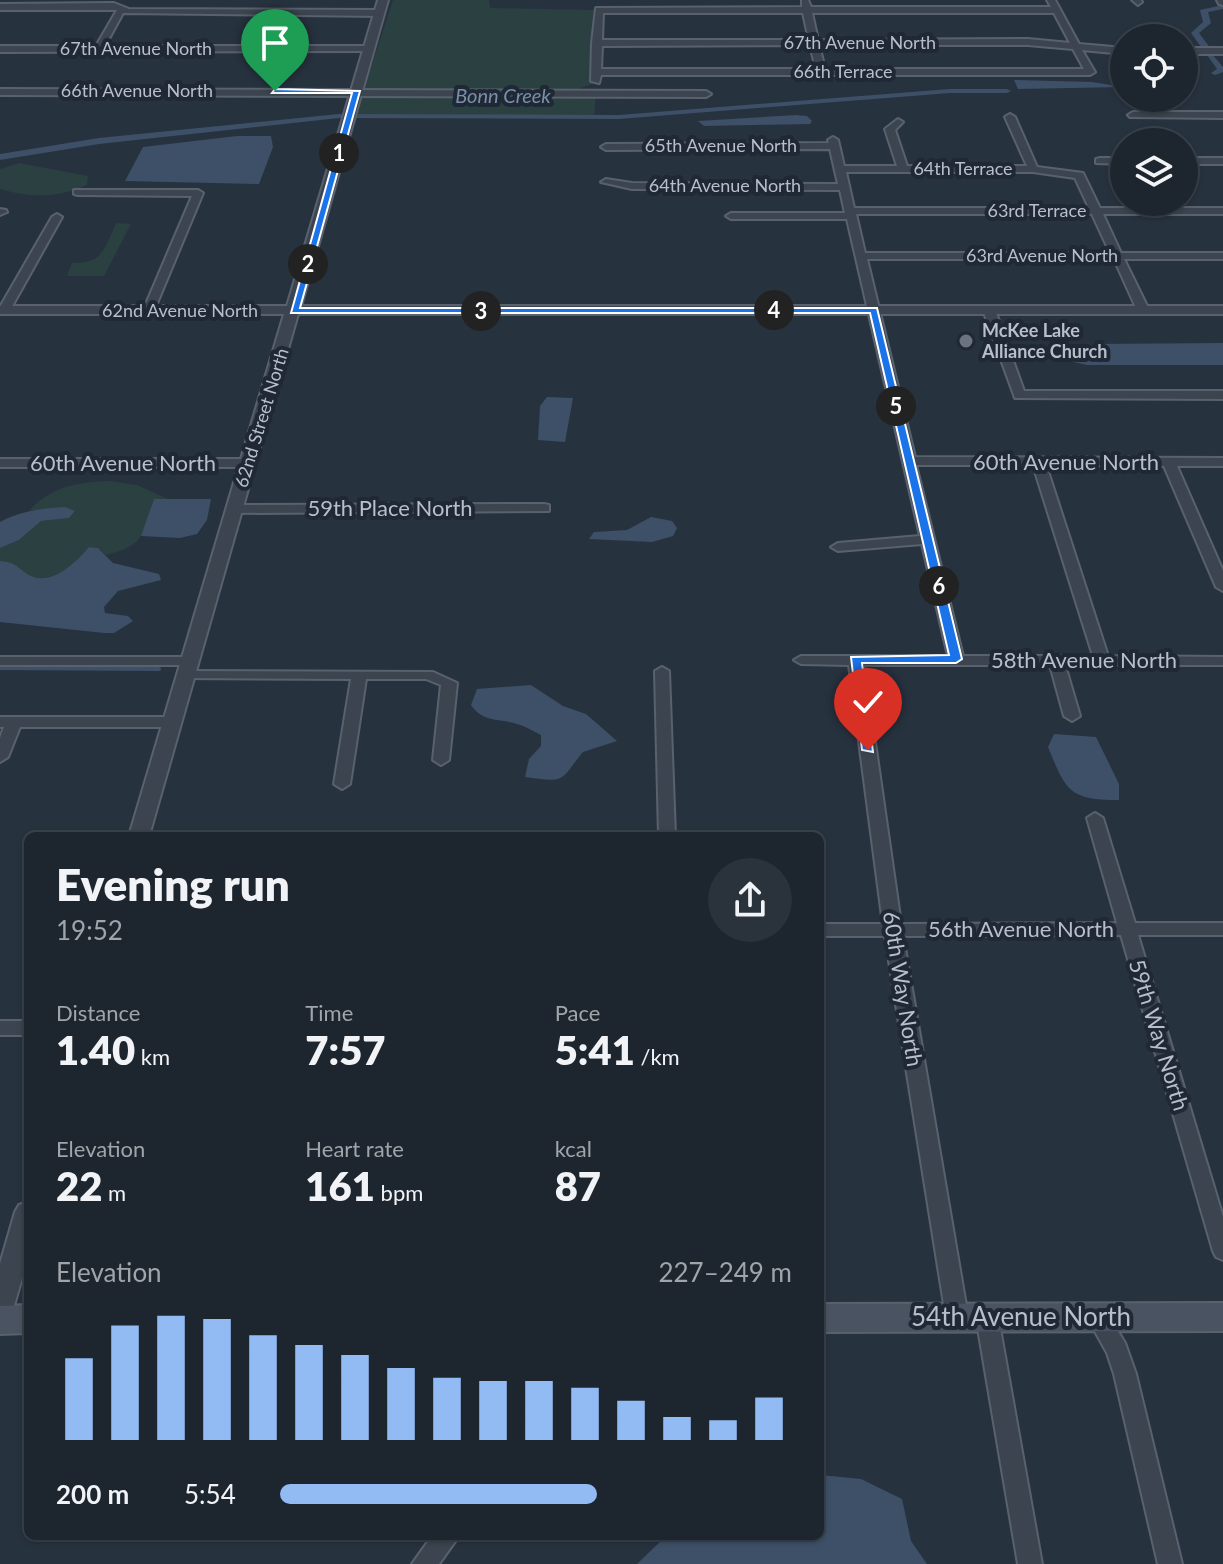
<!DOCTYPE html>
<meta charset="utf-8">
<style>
body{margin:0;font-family:Lato,sans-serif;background:#2a323b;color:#f1f3f6;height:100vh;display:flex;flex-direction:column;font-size:30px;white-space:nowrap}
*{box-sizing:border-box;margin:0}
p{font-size:26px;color:#a0a5aa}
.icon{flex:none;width:44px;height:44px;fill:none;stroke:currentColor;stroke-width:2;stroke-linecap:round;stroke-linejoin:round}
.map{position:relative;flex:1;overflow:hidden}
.panel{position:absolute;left:24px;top:832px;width:800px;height:708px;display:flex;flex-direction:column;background:#1d262f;border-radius:12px;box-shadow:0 2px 6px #0004,0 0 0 2px #3b434b}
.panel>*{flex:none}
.buttons{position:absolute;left:1110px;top:24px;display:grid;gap:16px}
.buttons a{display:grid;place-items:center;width:88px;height:88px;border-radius:50%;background:#1d262f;box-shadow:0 2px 6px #0004,0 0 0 2px #3b434b;font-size:40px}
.pin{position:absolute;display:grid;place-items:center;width:68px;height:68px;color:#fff;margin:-82px -34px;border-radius:50% 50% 50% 0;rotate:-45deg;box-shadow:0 0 8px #0007}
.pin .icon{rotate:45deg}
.km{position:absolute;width:40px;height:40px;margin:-20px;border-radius:50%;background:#222;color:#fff;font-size:22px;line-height:40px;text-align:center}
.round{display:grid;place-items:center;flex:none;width:84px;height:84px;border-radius:42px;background:#2a323b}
.overview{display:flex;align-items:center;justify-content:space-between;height:136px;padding:0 32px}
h1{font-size:44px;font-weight:800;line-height:60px}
.metrics{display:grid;grid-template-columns:repeat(3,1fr);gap:12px;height:136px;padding:8px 32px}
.metrics div{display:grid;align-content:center}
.metrics b{font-size:40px;font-weight:800}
.metrics small{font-size:22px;font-weight:400}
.metrics p{font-size:22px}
.chart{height:224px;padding:16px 32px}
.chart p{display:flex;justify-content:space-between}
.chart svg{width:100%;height:144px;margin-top:8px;stroke:#92baf3;stroke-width:6}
ul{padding:0 32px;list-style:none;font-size:26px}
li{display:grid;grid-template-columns:128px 96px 1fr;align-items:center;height:60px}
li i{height:20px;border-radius:10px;background:#92baf3}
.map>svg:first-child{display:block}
</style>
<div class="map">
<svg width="1223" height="1564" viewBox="0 0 1223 1564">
<rect width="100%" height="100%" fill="#27323f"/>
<g fill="#2a4041">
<path d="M 393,0 L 489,0 L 490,8 L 595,10 L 592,84 L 575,90 L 364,89 Z"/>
<path d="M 363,93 L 596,93 L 594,116 L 356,114 Z"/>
<path d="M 19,163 L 88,176 L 87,185 C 58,198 30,198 0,189 L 0,169 Z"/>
<path d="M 116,223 L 131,224 L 104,276 L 67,276 L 72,263 C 104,263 104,249 116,223 Z"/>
<path d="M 110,481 L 137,485 L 168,499 L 154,499 C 142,535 146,545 106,555 L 98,548 L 89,547 C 77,561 54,584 34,577 C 19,572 20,562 0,561 L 0,548 L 19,540 L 41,521 L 69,518 L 75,511 L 65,507 L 29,511 C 51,486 79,482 110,481 Z"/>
</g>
<g fill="#3d5067">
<path d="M 1014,80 L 1092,82 L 1124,87 L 1018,89 Z"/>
<path d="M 796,115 L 807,116 L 812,121 L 810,124 L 704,126 L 698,121 Z"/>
<path d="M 237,136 L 271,136 L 273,147 L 259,184 L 125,181 L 143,147 Z"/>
<path d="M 1223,343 L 1223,365 L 1087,365 L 1065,360 L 1061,352 L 1090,344 Z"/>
<path d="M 547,397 L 573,398 L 565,442 L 538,440 L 540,406 Z"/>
<path d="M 154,499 L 211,499 L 207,520 L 197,534 L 180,538 L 141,536 Z"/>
<path d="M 65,507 L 75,511 L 69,518 L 41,521 L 19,540 L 0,548 L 0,522 C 20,511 43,508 65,507 Z"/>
<path d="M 651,517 L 672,521 L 677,528 L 673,536 L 652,542 L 589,539 L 594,532 L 627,530 Z"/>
<path d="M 89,547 L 98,548 L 113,563 L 159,574 L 161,580 L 118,591 L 104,607 L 105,613 L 128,616 L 133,621 L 114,633 L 104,633 L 0,622 L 0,561 C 20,562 19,572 34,577 C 54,584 77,561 89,547 Z"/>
<path d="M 531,685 L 563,706 L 586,714 L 617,741 L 583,752 C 559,781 568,783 525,777 L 529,759 L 541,746 L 541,735 C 533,731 525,726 517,724 C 499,718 483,723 471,705 L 477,689 Z"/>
<path d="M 1054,734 L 1096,737 L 1119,784 L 1119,800 C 1069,800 1066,791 1048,747 Z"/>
<path d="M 820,1475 L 861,1479 L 902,1499 L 911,1541 L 927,1564 L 637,1564 L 666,1536 L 820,1536 Z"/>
</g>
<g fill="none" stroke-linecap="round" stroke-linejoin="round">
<path stroke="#3d5067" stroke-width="4" d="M 0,668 L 159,669"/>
<g fill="#3d5067" fill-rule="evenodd">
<path d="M 1223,5 L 1223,9 L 1208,12 L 1211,23 L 1199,33 L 1211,49 L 1204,51 L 1191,33 L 1203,22 L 1200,10 Z"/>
<path d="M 1211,53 L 1223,67 L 1223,72 L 1215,75 L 1211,73 L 1217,69 L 1207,55 Z"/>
<path d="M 950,89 L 1007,89 L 1011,91 L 1007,93 L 950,93 L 619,119 L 339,118 L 99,144 L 0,160 L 0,154 L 99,138 L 339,114 L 619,115 Z"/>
</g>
<defs>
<g id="minor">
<path d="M 802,0 L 808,0 L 811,7 L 1051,7 L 1047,0 L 1055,0 L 1079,44 L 1124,48 L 1124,54 L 1082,50 L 1095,72 L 1090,75 L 826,75 L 825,79 L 822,80 L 817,75 L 601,75 L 599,83 L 591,81 L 592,43 L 596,8 L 802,7 ZM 603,13 L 803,13 L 809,40 L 602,40 ZM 812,13 L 1054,13 L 1070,43 L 1028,39 L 818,40 ZM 810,45 L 816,69 L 601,69 L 602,46 ZM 819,45 L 1028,45 L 1073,49 L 1084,69 L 825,69 Z"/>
<path d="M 1132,0 L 1141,0 L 1142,2 L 1138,5 Z"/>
<path d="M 114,3 L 129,9 L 380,10 L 384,13 L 380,16 L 123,13 L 105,46 L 372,46 L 373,48 L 369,51 L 0,52 L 0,46 L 96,46 L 117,10 L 0,10 L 0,4 Z"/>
<rect x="1184" y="48" width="39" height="6"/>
<path d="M 0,89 L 706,91 L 711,94 L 706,97 L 0,95 Z"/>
<path d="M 1133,112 L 1223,112 L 1223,118 L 1130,117 L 1128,115 Z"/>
<path d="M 1010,114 L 1015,117 L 1037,167 L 1083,173 L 1100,208 L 1223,208 L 1223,214 L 1103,214 L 1121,253 L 1223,253 L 1223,259 L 1124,259 L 1149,310 L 1143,313 L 1137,310 L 1114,259 L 867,259 L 915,457 L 1223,458 L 1223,466 L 1177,466 L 1223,571 L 1223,591 L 1216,587 L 1164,466 L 1046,465 L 1108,656 L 1223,657 L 1223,665 L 1065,665 L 1080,716 L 1072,721 L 1064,716 L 1050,665 L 864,665 L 901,924 L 1117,923 L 1087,818 L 1095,813 L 1103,818 L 1135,923 L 1223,923 L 1223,935 L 1138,935 L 1223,1217 L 1223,1260 L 1216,1257 L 1213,1251 L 1121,935 L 903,936 L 968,1317 L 965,1323 L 957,1326 L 949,1323 L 946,1317 L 885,936 L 820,936 L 820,924 L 883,924 L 849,665 L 801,664 L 794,660 L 801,656 L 948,656 L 922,544 L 838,551 L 831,547 L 838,543 L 920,536 L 847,219 L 731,219 L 726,216 L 731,213 L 845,213 L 840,190 L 632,189 L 601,182 L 606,179 L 632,183 L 838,184 L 830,149 L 606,150 L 601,147 L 606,144 L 829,143 L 828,140 L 833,137 L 838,140 L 844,166 L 897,166 L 885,129 L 898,119 L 903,122 L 895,130 L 907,166 L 1027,166 L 1005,117 ZM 846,172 L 1033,172 L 1075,178 L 1089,208 L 854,208 ZM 856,214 L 1092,214 L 1110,253 L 865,253 ZM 916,465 L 1033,465 L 1093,656 L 963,656 Z"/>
<path d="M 1100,158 L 1124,158 L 1124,164 L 1096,163 L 1096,159 Z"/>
<rect x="1184" y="158" width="39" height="6"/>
<path d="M 74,190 L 198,190 L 203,193 L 153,313 L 143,311 L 192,196 L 78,195 L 74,194 Z"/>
<path d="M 0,209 L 6,210 L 7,212 L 0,215 Z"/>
<path d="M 57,214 L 62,217 L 10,310 L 0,312 L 0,307 L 52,217 Z"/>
<path d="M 989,307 L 995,310 L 1024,391 L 1223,391 L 1223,399 L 1015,398 L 983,310 Z"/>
<path d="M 0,459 L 246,459 L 252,463 L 246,467 L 0,467 Z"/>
<path d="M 544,504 L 549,505 L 549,511 L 236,513 L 229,509 L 236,505 Z"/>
<path d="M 0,657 L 189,657 L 196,661 L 189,665 L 0,665 Z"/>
<path d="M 662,667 L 669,671 L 675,836 L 659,836 L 655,671 Z"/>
<path d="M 184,671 L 433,672 L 457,683 L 449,760 L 441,765 L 433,760 L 441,685 L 426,679 L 366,679 L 350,784 L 342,789 L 334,784 L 351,679 L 179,678 L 177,675 Z"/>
<path d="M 0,717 L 172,717 L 180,722 L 172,727 L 20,727 L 8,757 L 0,762 L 0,738 L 4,727 L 0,727 Z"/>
<rect x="0" y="1021" width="28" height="14"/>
<path d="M 987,1308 L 995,1311 L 998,1317 L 1042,1564 L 1018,1564 L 976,1317 L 979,1311 Z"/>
<path d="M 1098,1308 L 1106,1311 L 1125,1343 L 1136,1374 L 1182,1564 L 1158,1564 L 1114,1374 L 1107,1353 L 1087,1317 L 1090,1311 Z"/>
<path d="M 432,1536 L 459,1536 L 439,1564 L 412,1564 Z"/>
</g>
<g id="tertiary">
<path d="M 378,0 L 388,0 L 301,306 L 1223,306 L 1223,314 L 298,314 L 149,836 L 129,836 L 284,314 L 0,314 L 0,306 L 287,306 Z"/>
<path d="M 1217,0 L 1223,0 L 1223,5 L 1219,4 Z"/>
<path d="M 28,1202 L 28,1257 L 13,1309 L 9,1317 L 0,1320 L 0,1264 L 15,1212 L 19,1205 Z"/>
</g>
<g id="secondary">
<path d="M 1223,1303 L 1223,1331 L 820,1332 L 820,1304 Z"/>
<path d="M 28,1305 L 28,1333 L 0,1334 L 0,1306 Z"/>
</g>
</defs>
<use href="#minor" stroke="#58616d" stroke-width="4"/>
<use href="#tertiary" stroke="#58616d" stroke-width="4"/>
<use href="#secondary" stroke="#58616d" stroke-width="4"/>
<use href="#minor" fill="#3b444f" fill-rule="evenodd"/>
<use href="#tertiary" fill="#3b444f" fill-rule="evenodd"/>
<use href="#secondary" fill="#495362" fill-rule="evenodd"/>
</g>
<path fill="#1a73e8" stroke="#fff" stroke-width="2" d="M 275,89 L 360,91 L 300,308 L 877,308 L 962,659 L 956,663 L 862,663 L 873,752 L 862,750 L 851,657 L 949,655 L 870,313 L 291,313 L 352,93 L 272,93 Z"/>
<circle fill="#6b7280" stroke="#1f2834" stroke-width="3" cx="966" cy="341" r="8"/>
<g text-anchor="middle" stroke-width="8" stroke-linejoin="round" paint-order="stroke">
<g font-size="18" fill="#b7bfca" stroke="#1f2834">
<text x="860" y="49">67th Avenue North</text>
<text x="136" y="55">67th Avenue North</text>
<text x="843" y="78">66th Terrace</text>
<text x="137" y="97">66th Avenue North</text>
<text x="721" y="152">65th Avenue North</text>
<text x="963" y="175">64th Terrace</text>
<text x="725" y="192">64th Avenue North</text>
<text x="1037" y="217">63rd Terrace</text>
<text x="1042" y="262">63rd Avenue North</text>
<text x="180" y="317">62nd Avenue North</text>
<text transform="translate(262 418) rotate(-73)" y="6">62nd Street North</text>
</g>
<g font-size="18" font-weight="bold" fill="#b7bfca" stroke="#1f2834" text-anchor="start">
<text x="982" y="337">McKee Lake<tspan x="982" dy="21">Alliance Church</tspan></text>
</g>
<g font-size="20" font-style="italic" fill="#7990ab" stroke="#1f2834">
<text x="503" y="103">Bonn Creek</text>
</g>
<g font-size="22" fill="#b7bfca" stroke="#1f2834">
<text x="1066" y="470">60th Avenue North</text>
<text x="123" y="471">60th Avenue North</text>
<text x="390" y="516">59th Place North</text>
<text x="1084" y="668">58th Avenue North</text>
<text x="1021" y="937">56th Avenue North</text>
<text transform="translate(903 989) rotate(81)" y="8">60th Way North</text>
<text transform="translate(1159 1035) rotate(73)" y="8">59th Way North</text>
</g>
<g font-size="26" fill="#b7bfca" stroke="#1f2834">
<text x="1021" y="1326">54th Avenue North</text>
</g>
</g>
</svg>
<div class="buttons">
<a><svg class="icon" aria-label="locate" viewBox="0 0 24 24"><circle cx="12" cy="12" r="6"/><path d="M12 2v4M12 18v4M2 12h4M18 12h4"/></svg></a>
<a><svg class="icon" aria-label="layers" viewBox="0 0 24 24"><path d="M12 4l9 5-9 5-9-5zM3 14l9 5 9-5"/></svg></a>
</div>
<div class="pin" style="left:275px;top:91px;background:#1e9e55"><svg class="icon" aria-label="arrive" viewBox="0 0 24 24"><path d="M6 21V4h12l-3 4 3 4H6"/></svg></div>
<div class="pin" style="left:868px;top:750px;background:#d93025"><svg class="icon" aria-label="check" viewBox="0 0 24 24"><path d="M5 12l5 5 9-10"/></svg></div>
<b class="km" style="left:339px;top:153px">1</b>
<b class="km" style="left:308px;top:264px">2</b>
<b class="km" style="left:481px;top:311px">3</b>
<b class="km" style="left:774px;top:310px">4</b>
<b class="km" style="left:896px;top:406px">5</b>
<b class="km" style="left:939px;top:586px">6</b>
<section class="panel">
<div class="overview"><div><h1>Evening run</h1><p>19:52</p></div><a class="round"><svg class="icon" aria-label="share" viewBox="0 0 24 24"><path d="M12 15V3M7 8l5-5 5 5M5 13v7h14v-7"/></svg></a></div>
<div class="metrics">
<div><p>Distance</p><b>1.40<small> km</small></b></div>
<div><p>Time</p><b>7:57</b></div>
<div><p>Pace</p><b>5:41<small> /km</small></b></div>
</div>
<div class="metrics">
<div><p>Elevation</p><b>22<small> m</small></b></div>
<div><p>Heart rate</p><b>161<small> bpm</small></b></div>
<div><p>kcal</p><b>87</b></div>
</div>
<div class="chart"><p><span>Elevation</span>227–249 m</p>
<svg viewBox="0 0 160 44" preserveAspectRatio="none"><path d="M5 44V19M15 44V9M25 44V6M35 44V7M45 44V12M55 44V15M65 44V18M75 44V22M85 44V25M95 44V26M105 44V26M115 44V28M125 44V32M135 44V37M145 44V38M155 44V31"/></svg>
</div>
<ul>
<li><b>200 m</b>5:54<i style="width:62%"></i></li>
</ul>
</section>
</div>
